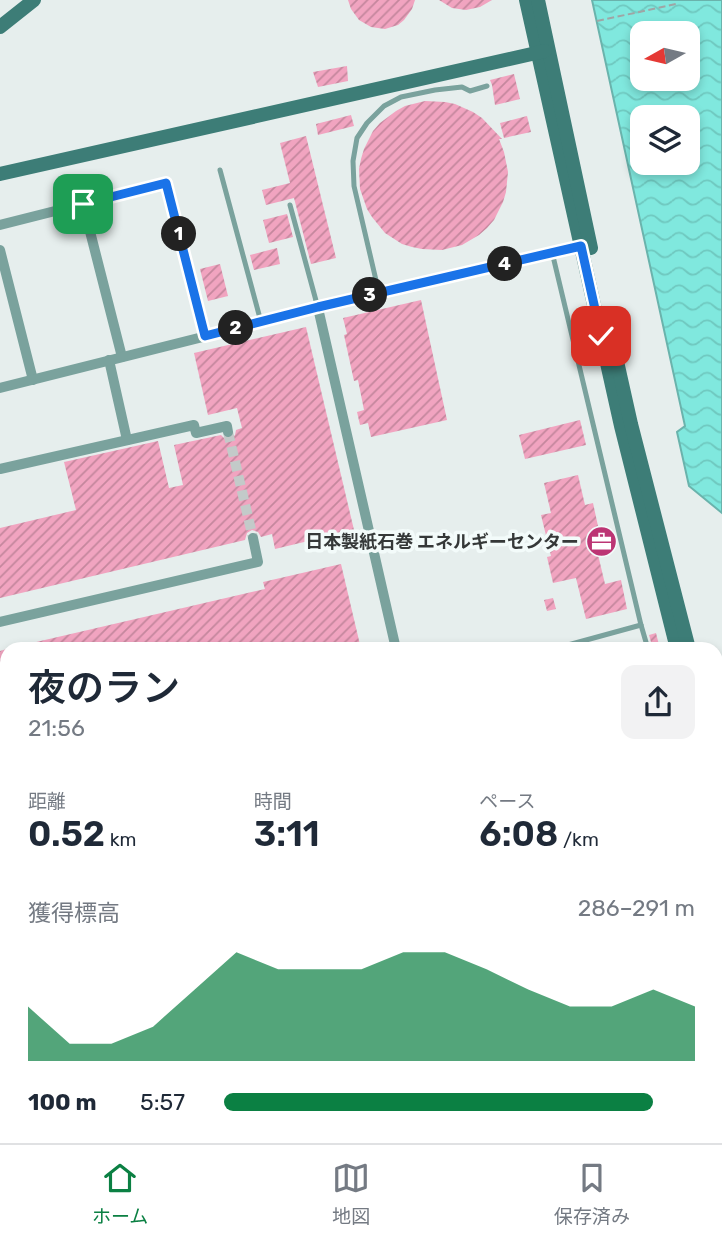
<!DOCTYPE html>
<html lang="ja">
<meta charset="utf-8">
<style>
body{margin:0;font-family:Rubik,"Noto Sans JP",sans-serif;background:#f2f2f3;color:#1f2937;height:100vh;display:flex;flex-direction:column;font-size:26px;white-space:nowrap}
*{box-sizing:border-box;margin:0}
p{font-size:23px;color:#747a83}
.icon{flex:none;width:38px;height:38px;fill:none;stroke:currentColor;stroke-width:2;stroke-linecap:round;stroke-linejoin:round}
.map{position:relative;flex:1;overflow:hidden}
.details{position:absolute;left:0px;top:642px;width:723px;height:502px;display:flex;flex-direction:column;background:#fff;border-radius:21px 21px 0 0;box-shadow:0 4px 10px #0003}
.details>*{flex:none}
.needle{width:46px;rotate:262deg}
.controls{position:absolute;left:630px;top:21px;display:grid;gap:14px}
.controls a{display:grid;place-items:center;width:70px;height:70px;border-radius:14px;background:#fff;box-shadow:0 4px 10px #0003;font-size:35px}
.pin{position:absolute;display:grid;place-items:center;width:60px;height:60px;color:#fff;margin:-30px;border-radius:14px;box-shadow:0 4px 10px #0006}
.km{position:absolute;width:35px;height:35px;margin:-18px;border-radius:50%;background:#222;color:#fff;font-size:19px;line-height:35px;text-align:center}
.round{display:grid;place-items:center;flex:none;width:74px;height:74px;border-radius:14px;background:#f2f2f3}
.head{display:flex;align-items:center;justify-content:space-between;height:119px;padding:0 28px}
h1{font-size:38px;font-weight:600;line-height:52px}
.figures{display:grid;grid-template-columns:repeat(3,1fr);gap:10px;height:119px;padding:7px 28px}
.figures div{display:grid;align-content:center}
.figures b{font-size:35px;font-weight:600}
.figures small{font-size:19px;font-weight:400}
.figures p{font-size:19px}
.chart{height:196px;padding:14px 28px}
.chart p{display:flex;justify-content:space-between}
.chart svg{width:100%;height:126px;margin-top:7px;fill:#0b8043;opacity:.7}
ul{padding:0 28px;list-style:none;font-size:23px}
li{display:grid;grid-template-columns:112px 84px 1fr;align-items:center;height:52px}
li i{height:18px;border-radius:9px;background:#0b8043}
.menu{display:flex;justify-content:space-around;align-items:center;height:98px;border-top:2px solid #e0e1e3;background:#fff;font-size:19px;color:#747a83}
.menu a{display:grid;justify-items:center;gap:4px}
.menu .current{color:#0b8043}
.map>svg:first-child{display:block}
</style>
<div class="map">
<svg width="722" height="1143" viewBox="0 0 722 1143">
<defs>
<pattern id="water-waves" width="16" height="10" patternUnits="userSpaceOnUse" patternTransform="scale(1.75)"><rect width="16" height="10" fill="#80e8de"/><path d="M0 5q4-4 8 0t8 0" fill="none" stroke="#6fc8bf"/></pattern>
<pattern id="building-hatch" width="6" height="6" patternUnits="userSpaceOnUse" patternTransform="scale(1.75)"><rect width="6" height="6" fill="#f1a4c0"/><path d="M-1 1l2-2M0 6l6-6M5 7l2-2" fill="none" stroke="#c4879d"/></pattern>
</defs>
<rect width="100%" height="100%" fill="#e6eeed"/>
<path fill="url(#water-waves)" stroke="#6ab3ac" stroke-width="2" fill-rule="evenodd" d="M 592,0 L 722,0 L 722,513 L 689,486 L 677,432 L 685,426 ZM 642,33 L 688,33 L 688,79 L 642,79 ZM 642,117 L 688,117 L 688,163 L 642,163 Z"/>
<g fill="url(#building-hatch)">
<path d="M 348,0 L 415,0 L 412,9 L 404,20 L 398,25 L 385,29 L 371,27 L 359,20 L 351,9 Z"/>
<path d="M 439,0 L 492,0 L 480,7 L 466,10 L 452,8 Z"/>
<path d="M 347,66 L 348,81 L 318,87 L 313,72 Z"/>
<path d="M 514,74 L 520,99 L 495,105 L 492,85 L 490,80 Z"/>
<path d="M 425,101 L 445,102 L 455,104 L 473,112 L 482,118 L 502,139 L 499,139 L 504,152 L 508,172 L 506,192 L 503,202 L 494,220 L 487,228 L 479,235 L 462,245 L 442,250 L 422,249 L 412,247 L 402,244 L 385,233 L 372,217 L 367,209 L 360,189 L 359,169 L 361,159 L 364,149 L 373,131 L 380,123 L 396,111 L 405,106 Z"/>
<path d="M 351,115 L 354,126 L 318,135 L 316,124 Z"/>
<path d="M 527,116 L 531,132 L 504,138 L 500,123 Z"/>
<path d="M 306,136 L 336,258 L 311,264 L 294,198 L 266,205 L 262,190 L 290,183 L 280,143 Z"/>
<path d="M 287,214 L 293,237 L 269,243 L 263,220 Z"/>
<path d="M 277,248 L 280,264 L 254,270 L 250,255 Z"/>
<path d="M 220,264 L 228,296 L 208,301 L 200,269 Z"/>
<path d="M 421,300 L 447,420 L 371,437 L 368,423 L 360,425 L 357,412 L 364,410 L 358,380 L 354,381 L 344,335 L 347,334 L 343,318 Z"/>
<path d="M 306,327 L 354,530 L 275,549 L 272,534 L 261,537 L 258,532 L 252,530 L 247,533 L 245,540 L 0,598 L 0,528 L 76,510 L 64,462 L 158,441 L 169,488 L 183,485 L 174,445 L 221,435 L 225,439 L 230,440 L 235,435 L 236,430 L 242,428 L 237,408 L 208,415 L 194,353 Z"/>
<path d="M 580,420 L 586,445 L 525,459 L 519,435 Z"/>
<path d="M 578,475 L 585,505 L 593,503 L 601,540 L 595,542 L 605,584 L 621,580 L 627,609 L 586,619 L 576,578 L 553,583 L 547,557 L 551,556 L 541,515 L 551,513 L 544,483 Z"/>
<path d="M 341,564 L 361,649 L 20,649 L 19,646 L 265,589 L 263,582 Z"/>
<path d="M 553,598 L 556,609 L 547,611 L 544,600 Z"/>
<path d="M 656,633 L 660,649 L 653,649 L 649,635 Z"/>
<path d="M 7,649 L 7,743 L 0,745 L 0,651 Z"/>
<path d="M 7,821 L 7,848 L 0,850 L 0,823 Z"/>
<path d="M 7,894 L 7,926 L 0,928 L 0,896 Z"/>
</g>
<g fill="none" stroke-linecap="round" stroke-linejoin="round">
<path stroke="#c3cac9" stroke-width="10" stroke-dasharray="10 5" stroke-linecap="butt" d="M 228,432 L 253,538"/>
<path stroke="#9fa5a5" stroke-width="2" stroke-dasharray="7 3.5" stroke-linecap="butt" d="M 597,21 L 676,4"/>
<g stroke="#7aa29d" stroke-width="5">
<path d="M 220,170 L 261,322"/>
<path d="M 290,205 L 318,308"/>
<path d="M 552,252 L 641,625 L 648,649"/>
<path d="M 379,293 L 354,186 L 353,161 L 357,138 L 367,123 L 384,106 L 401,97 L 435,90 L 462,87 L 470,91 L 487,86"/>
<path d="M 557,648 L 641,625"/>
<path d="M 0,804 L 7,802"/>
<path d="M 0,877 L 7,875"/>
<path d="M 412,1138 L 413,1143"/>
</g>
<g stroke="#7aa29d" stroke-width="10">
<path d="M 83,204 L 122,357"/>
<path d="M 0,225 L 166,183 L 205,336"/>
<path d="M 0,250 L 33,380"/>
<path d="M 318,308 L 396,649"/>
<path d="M 109,360 L 127,440"/>
<path d="M 0,388 L 318,308 L 588,244"/>
<path d="M 0,469 L 194,425 L 196,433 L 227,426 L 228,432"/>
<path d="M 0,622 L 258,562 L 253,538"/>
<path d="M 0,999 L 7,997"/>
<path d="M 716,1080 L 722,1081"/>
<path d="M 716,1106 L 722,1105"/>
<path d="M 716,1121 L 722,1119"/>
<path d="M 548,1143 L 550,1142 L 601,1138"/>
</g>
<g stroke="#3d7d77" stroke-width="14">
<path d="M 526,0 L 621,426 L 677,649"/>
<path d="M 538,0 L 591,248"/>
<path d="M 0,27 L 34,0"/>
<path d="M 0,174 L 545,51"/>
<path d="M 610,330 L 631,424 L 689,649"/>
<path d="M 716,755 L 722,778"/>
<path d="M 716,800 L 722,822"/>
</g>
</g>
<g fill="none" stroke-linecap="round" stroke-linejoin="round">
<defs>
<path id="route" d="M 83,204 L 166,183 L 205,336 L 318,307 L 581,246 L 601,336"/>
</defs>
<use href="#route" stroke="#fff" stroke-width="14"/>
<use href="#route" stroke="#1a73e8" stroke-width="9"/>
</g>
<defs>
<symbol id="office-disc" viewBox="-11 -11 22 22"><circle r="9.5" fill="#bc3574" stroke="#f3fbfa"/><path d="M-6-3h4V-5.5h4V-3h4V5H-6ZM-1-4.5V-3h2v-1.5ZM-6 0V1H6V0Z" fill="#fff"/></symbol>
</defs>
<g fill-rule="evenodd">
<use href="#office-disc" x="584" y="524" width="35" height="35"/>
</g>
<g text-anchor="middle" stroke-width="7" stroke-linejoin="round" paint-order="stroke">
<g font-size="18" font-weight="bold" fill="#353838" stroke="#f3fbfa" text-anchor="end">
<text x="579" y="548">日本製紙石巻 エネルギーセンター</text>
</g>
</g>
</svg>
<div class="controls">
<a><svg class="needle" viewBox="-14 -14 28 28"><path d="M0-13l5 13h-10z" fill="#e53935"/><path d="M0 13l5-13h-10z" fill="#747a83"/></svg></a>
<a><svg class="icon" aria-label="layers" viewBox="0 0 24 24"><path d="M12 4l9 5-9 5-9-5zM3 14l9 5 9-5"/></svg></a>
</div>
<div class="pin" style="left:83px;top:204px;background:#1e9e55"><svg class="icon" aria-label="arrive" viewBox="0 0 24 24"><path d="M6 21V4h12l-3 4 3 4H6"/></svg></div>
<div class="pin" style="left:601px;top:336px;background:#d93025"><svg class="icon" aria-label="check" viewBox="0 0 24 24"><path d="M5 12l5 5 9-10"/></svg></div>
<b class="km" style="left:179px;top:234px">1</b>
<b class="km" style="left:236px;top:328px">2</b>
<b class="km" style="left:370px;top:295px">3</b>
<b class="km" style="left:505px;top:264px">4</b>
<section class="details">
<div class="head"><div><h1>夜のラン</h1><p>21:56</p></div><a class="round"><svg class="icon" aria-label="share" viewBox="0 0 24 24"><path d="M12 15V3M7 8l5-5 5 5M5 13v7h14v-7"/></svg></a></div>
<div class="figures">
<div><p>距離</p><b>0.52<small> km</small></b></div>
<div><p>時間</p><b>3:11</b></div>
<div><p>ペース</p><b>6:08<small> /km</small></b></div>
</div>
<div class="chart"><p><span>獲得標高</span>286–291 m</p>
<svg viewBox="0 0 160 44" preserveAspectRatio="none"><path d="M0 44V25L10 38L20 38L30 32L40 19L50 6L60 12L70 12L80 12L90 6L100 6L110 12L120 19L130 25L140 25L150 19L160 25V44z"/></svg>
</div>
<ul>
<li><b>100 m</b>5:57<i style="width:91%"></i></li>
</ul>
</section>
</div>
<nav class="menu">
<a class="current"><svg class="icon" aria-label="home" viewBox="0 0 24 24"><path d="M3 11l9-7 9 7M6 9v11h12V9"/></svg>ホーム</a>
<a><svg class="icon" aria-label="map" viewBox="0 0 24 24"><path d="M3 6l6-2 6 2 6-2v14l-6 2-6-2-6 2zM9 4v14M15 6v14"/></svg>地図</a>
<a><svg class="icon" aria-label="saved" viewBox="0 0 24 24"><path d="M7 4h10v16l-5-4-5 4z"/></svg>保存済み</a>
</nav>
